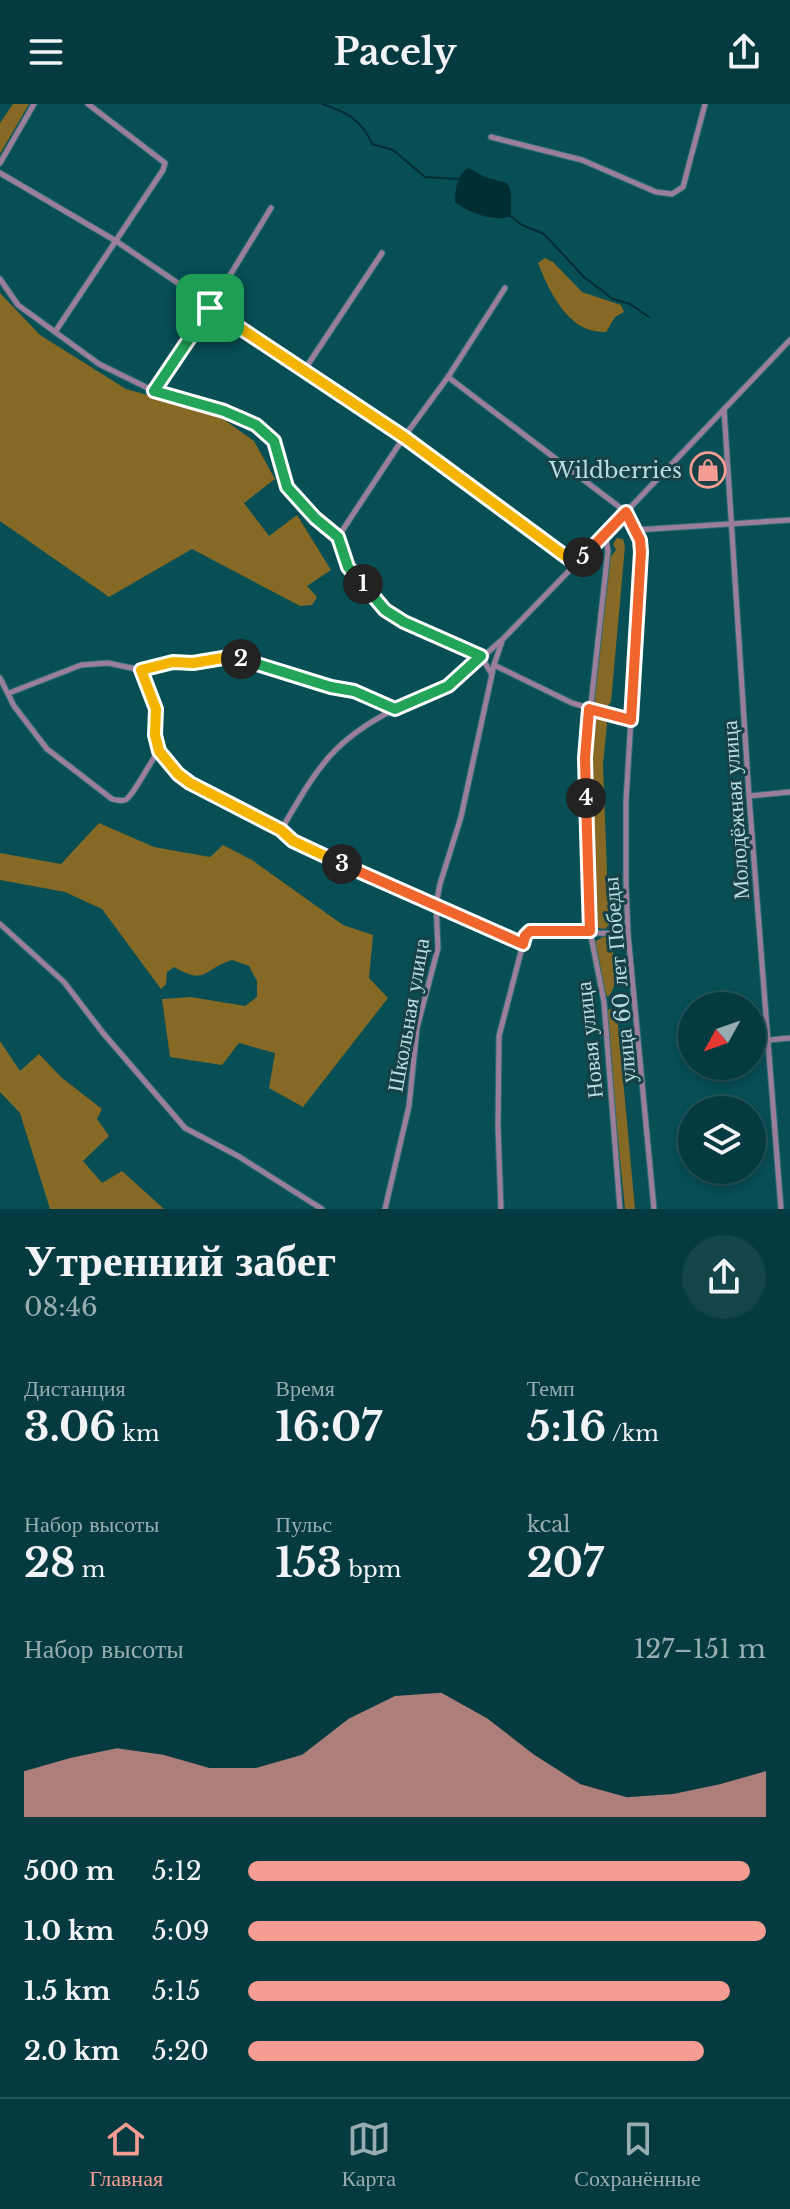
<!DOCTYPE html>
<html lang="ru">
<meta charset="utf-8">
<style>
body{margin:0;font-family:"Libre Baskerville",serif;background:#13454b;color:#f1f3f6;height:100vh;display:flex;flex-direction:column;font-size:30px;white-space:nowrap}
*{box-sizing:border-box;margin:0}
p{font-size:26px;color:#97adb1}
.icon{flex:none;width:44px;height:44px;fill:none;stroke:currentColor;stroke-width:2;stroke-linecap:round;stroke-linejoin:round}
.map{position:relative;height:1105px;overflow:hidden}
.details{display:flex;flex-direction:column;background:#053a40;flex:1}
.details>*{flex:none}
.needle{width:52px;rotate:230deg}
.controls{position:absolute;left:678px;top:888px;display:grid;gap:16px}
.controls a{display:grid;place-items:center;width:88px;height:88px;border-radius:50%;background:#053a40;box-shadow:0 4px 12px #0003,0 0 0 2px #265459;font-size:40px}
.pin{position:absolute;display:grid;place-items:center;width:68px;height:68px;color:#fff;margin:-34px;border-radius:16px;box-shadow:0 4px 12px #0006}
.km{position:absolute;width:40px;height:40px;margin:-20px;border-radius:50%;background:#222;color:#fff;font-size:22px;line-height:40px;text-align:center}
.round{display:grid;place-items:center;flex:none;width:84px;height:84px;border-radius:42px;background:#13454b}
.summary{display:flex;align-items:center;justify-content:space-between;height:136px;padding:0 24px}
h1{font-size:44px;font-weight:700;line-height:60px}
.metrics{display:grid;grid-template-columns:repeat(3,1fr);gap:12px;height:136px;padding:8px 24px}
.metrics div{display:grid;align-content:center}
.metrics b{font-size:40px;font-weight:700}
.metrics small{font-size:22px;font-weight:400}
.metrics p{font-size:22px}
.chart{height:224px;padding:16px 24px}
.chart p{display:flex;justify-content:space-between}
.chart svg{width:100%;height:144px;margin-top:8px;fill:#f59c93;opacity:.7}
ul{padding:0 24px;list-style:none;font-size:26px}
li{display:grid;grid-template-columns:128px 96px 1fr;align-items:center;height:60px}
li i{height:20px;border-radius:10px;background:#f59c93}
header{display:flex;justify-content:space-between;align-items:center;height:104px;padding:0 24px;background:#053a40;font-size:36px;font-weight:700}
.tab-bar{display:flex;justify-content:space-around;align-items:center;height:112px;border-top:2px solid #265459;background:#053a40;font-size:22px;color:#97adb1}
.tab-bar a{display:grid;justify-items:center;gap:4px}
.tab-bar .on{color:#f59c93}
.map>svg:first-child{display:block}
</style>
<header><svg class="icon" aria-label="menu" viewBox="0 0 24 24"><path d="M4 6h16M4 12h16M4 18h16"/></svg>Pacely<svg class="icon" aria-label="share" viewBox="0 0 24 24"><path d="M12 15V3M7 8l5-5 5 5M5 13v7h14v-7"/></svg></header>
<div class="map">
<svg width="790" height="1105" viewBox="0 0 790 1105">
<rect width="100%" height="100%" fill="#074e55"/>
<g fill="#856925">
<path d="M 13,0 L 29,0 L 0,50 L 0,19 Z"/>
<path d="M 545,154 L 553,158 L 582,188 L 621,201 L 624,208 L 615,213 L 606,228 C 569,230 550,189 538,159 Z"/>
<path d="M 0,189 L 40,231 L 126,285 L 216,310 L 254,337 L 275,375 L 244,399 L 269,432 L 297,411 L 331,466 L 307,482 L 317,493 L 312,501 L 300,502 L 192,445 L 109,493 L 0,417 Z"/>
<path d="M 617,434 L 623,435 L 625,442 L 611,598 L 607,603 L 602,604 L 593,598 L 608,456 L 616,446 L 613,440 Z"/>
<path d="M 591,610 L 605,614 L 607,620 L 603,660 L 609,821 L 605,825 L 591,823 C 586,753 584,681 591,610 Z"/>
<path d="M 99,719 L 154,743 L 210,753 L 223,741 L 252,756 L 343,821 L 373,831 L 369,874 L 388,894 L 303,1003 L 269,984 L 275,949 L 239,939 L 222,961 L 170,953 L 162,895 L 191,893 L 245,902 L 257,893 L 257,877 L 249,862 L 232,856 C 203,865 207,882 174,863 L 167,868 L 166,880 L 161,885 L 102,805 L 65,788 L 0,776 L 0,749 L 61,760 Z"/>
<path d="M 603,833 L 610,833 L 612,838 C 613,854 621,880 608,893 L 604,889 L 594,842 L 596,837 Z"/>
<path d="M 613,905 L 617,910 L 635,1105 L 625,1105 L 606,914 L 606,906 Z"/>
<path d="M 0,937 L 20,967 L 39,950 L 62,974 L 102,1005 L 97,1015 L 109,1032 L 83,1057 L 102,1079 L 122,1067 L 164,1105 L 50,1105 L 20,1009 L 0,988 Z"/>
</g>
<path fill="#012e33" d="M 468,64 L 485,73 L 507,79 L 511,88 L 511,111 C 499,120 466,108 455,98 C 455,85 457,71 468,64 Z"/>
<g fill="none" stroke-linecap="round" stroke-linejoin="round">
<g stroke="#012e33" stroke-width="2">
<path d="M 322,0 C 345,7 363,17 372,40 L 393,46 L 425,73 L 460,75"/>
<path d="M 510,112 L 522,121 L 544,130 L 584,173 L 613,195 L 630,200 L 649,213"/>
</g>
<defs>
<g id="street">
<path d="M 491,33 L 582,56 L 656,88 L 672,90 L 683,83 L 705,0"/>
<path d="M 0,59 L 34,0"/>
<path d="M 0,69 L 116,137 L 404,333 L 448,273 L 626,408 L 790,236"/>
<path d="M 0,175 L 18,201 L 99,260 L 154,287 L 224,307 L 256,321 L 274,337 L 287,383 L 293,392 L 338,433"/>
<path d="M 55,228 L 163,66 L 165,59 L 88,0"/>
<path d="M 305,265 L 382,149"/>
<path d="M 448,273 L 505,184"/>
<path d="M 154,287 L 210,204 L 271,104"/>
<path d="M 724,305 L 749,692 L 781,1105"/>
<path d="M 635,426 L 790,416"/>
<path d="M 605,430 L 608,447 L 585,654 L 587,777 L 590,827 L 604,898 L 620,1105"/>
<path d="M 494,561 L 572,599 L 631,616"/>
<path d="M 141,566 L 156,605 L 155,631 L 159,647 L 178,670 L 190,679 L 281,726 L 293,737 L 523,840 L 525,832 L 530,827 L 628,830"/>
<path d="M 491,569 L 481,552 L 430,531 L 385,506 L 348,463 L 338,433 L 404,333 L 576,460"/>
<path d="M 0,574 L 14,602 L 47,645 L 112,695 C 115,696 122,697 125,696 C 133,693 150,657 159,647"/>
<path d="M 9,589 L 81,561 L 108,559 L 141,566 L 173,558 L 193,559 L 229,553 L 239,554 L 331,583 L 354,587 L 395,604"/>
<path d="M 749,692 L 790,688"/>
<path d="M 281,726 C 316,667 330,638 393,606 C 412,597 433,591 450,580 C 469,569 484,550 502,536 L 626,408 L 640,436 L 641,448 L 626,697 L 626,779 L 628,830 L 654,1105"/>
<path d="M 0,820 L 64,878 L 103,929 L 185,1024 L 238,1052 L 322,1105"/>
<path d="M 769,936 L 790,934"/>
<path d="M 385,1105 L 409,1002 L 417,924 L 438,844 L 436,800 L 440,780 L 461,713 L 494,561 L 502,537"/>
<path d="M 501,1105 L 498,1023 L 499,932 L 523,840"/>
</g>
</defs>
<use href="#street" stroke="#2e6d74" stroke-width="7"/>
<use href="#street" stroke="#9a7e9a" stroke-width="5"/>
</g>
<g fill="none" stroke-linecap="round" stroke-linejoin="round">
<defs>
<path id="split-1" d="M 210,204 L 154,287 L 224,307 L 256,321 L 274,337 L 287,383 L 315,414 L 338,433 L 348,463 L 363,480"/>
<path id="split-2" d="M 241,555 L 331,583 L 354,587 L 395,605 L 448,582 L 481,552 L 404,518 L 385,506 L 363,480"/>
<path id="split-3" d="M 241,555 L 229,553 L 193,559 L 173,558 L 141,566 L 156,605 L 155,631 L 159,647 L 178,670 L 190,679 L 281,726 L 293,737 L 342,760"/>
<path id="split-4" d="M 342,760 L 523,840 L 525,832 L 530,827 L 590,827 L 586,694"/>
<path id="split-5" d="M 583,453 L 626,408 L 640,436 L 641,448 L 631,616 L 589,605 L 585,654 L 586,694"/>
<path id="split-6" d="M 210,204 L 404,333 L 576,460 L 583,453"/>
</defs>
<use href="#split-1" stroke="#fff" stroke-width="16"/>
<use href="#split-2" stroke="#fff" stroke-width="16"/>
<use href="#split-3" stroke="#fff" stroke-width="16"/>
<use href="#split-4" stroke="#fff" stroke-width="16"/>
<use href="#split-5" stroke="#fff" stroke-width="16"/>
<use href="#split-6" stroke="#fff" stroke-width="16"/>
<use href="#split-1" stroke="#22a559" stroke-width="10"/>
<use href="#split-2" stroke="#22a559" stroke-width="10"/>
<use href="#split-3" stroke="#f5b400" stroke-width="10"/>
<use href="#split-4" stroke="#f0652b" stroke-width="10"/>
<use href="#split-5" stroke="#f0652b" stroke-width="10"/>
<use href="#split-6" stroke="#f5b400" stroke-width="10"/>
</g>
<defs>
<symbol id="shop-ring" viewBox="-11 -11 22 22"><circle r="9.5" fill="#164146" stroke="#f59c93" stroke-width="1.5"/><path d="M-5-2.5h2.3a2.7 3.5 0 0 1 5.4 0H5L5.5 6h-11ZM-1.5-2.5h3a1.5 2.3 0 0 0-3 0Z" fill="#f59c93"/></symbol>
</defs>
<g fill-rule="evenodd">
<use href="#shop-ring" x="688" y="346" width="40" height="40"/>
</g>
<g text-anchor="middle" stroke-width="6" stroke-linejoin="round" paint-order="stroke">
<g font-size="22" fill="#b7dde1" stroke="#164146" text-anchor="end">
<text x="682" y="374">Wildberries</text>
</g>
<g font-size="22" fill="#b7dde1" stroke="#164146">
<text transform="translate(735 706) rotate(-94)" y="8">Молодёжная улица</text>
<text transform="translate(619 876) rotate(-95)" y="8">улица 60 лет Победы</text>
<text transform="translate(408 911) rotate(-80)" y="8">Школьная улица</text>
<text transform="translate(589 936) rotate(-96)" y="8">Новая улица</text>
</g>
</g>
</svg>
<div class="controls">
<a><svg class="needle" viewBox="-14 -14 28 28"><path d="M0-13l5 13h-10z" fill="#e53935"/><path d="M0 13l5-13h-10z" fill="#97adb1"/></svg></a>
<a><svg class="icon" aria-label="layers" viewBox="0 0 24 24"><path d="M12 4l9 5-9 5-9-5zM3 14l9 5 9-5"/></svg></a>
</div>
<div class="pin" style="left:210px;top:204px;background:#1e9e55"><svg class="icon" aria-label="arrive" viewBox="0 0 24 24"><path d="M6 21V4h12l-3 4 3 4H6"/></svg></div>
<b class="km" style="left:363px;top:480px">1</b>
<b class="km" style="left:241px;top:555px">2</b>
<b class="km" style="left:342px;top:760px">3</b>
<b class="km" style="left:586px;top:694px">4</b>
<b class="km" style="left:583px;top:453px">5</b>
</div>
<section class="details">
<div class="summary"><div><h1>Утренний забег</h1><p>08:46</p></div><a class="round"><svg class="icon" aria-label="share" viewBox="0 0 24 24"><path d="M12 15V3M7 8l5-5 5 5M5 13v7h14v-7"/></svg></a></div>
<div class="metrics">
<div><p>Дистанция</p><b>3.06<small> km</small></b></div>
<div><p>Время</p><b>16:07</b></div>
<div><p>Темп</p><b>5:16<small> /km</small></b></div>
</div>
<div class="metrics">
<div><p>Набор высоты</p><b>28<small> m</small></b></div>
<div><p>Пульс</p><b>153<small> bpm</small></b></div>
<div><p>kcal</p><b>207</b></div>
</div>
<div class="chart"><p><span>Набор высоты</span>127–151 m</p>
<svg viewBox="0 0 160 44" preserveAspectRatio="none"><path d="M0 44V30L10 26L20 23L30 25L40 29L50 29L60 25L70 14L80 7L90 6L100 14L110 25L120 34L130 38L140 37L150 34L160 30V44z"/></svg>
</div>
<ul>
<li><b>500 m</b>5:12<i style="width:97%"></i></li>
<li><b>1.0 km</b>5:09<i style="width:100%"></i></li>
<li><b>1.5 km</b>5:15<i style="width:93%"></i></li>
<li><b>2.0 km</b>5:20<i style="width:88%"></i></li>
</ul>
</section>
<nav class="tab-bar">
<a class="on"><svg class="icon" aria-label="home" viewBox="0 0 24 24"><path d="M3 11l9-7 9 7M6 9v11h12V9"/></svg>Главная</a>
<a><svg class="icon" aria-label="map" viewBox="0 0 24 24"><path d="M3 6l6-2 6 2 6-2v14l-6 2-6-2-6 2zM9 4v14M15 6v14"/></svg>Карта</a>
<a><svg class="icon" aria-label="saved" viewBox="0 0 24 24"><path d="M7 4h10v16l-5-4-5 4z"/></svg>Сохранённые</a>
</nav>
